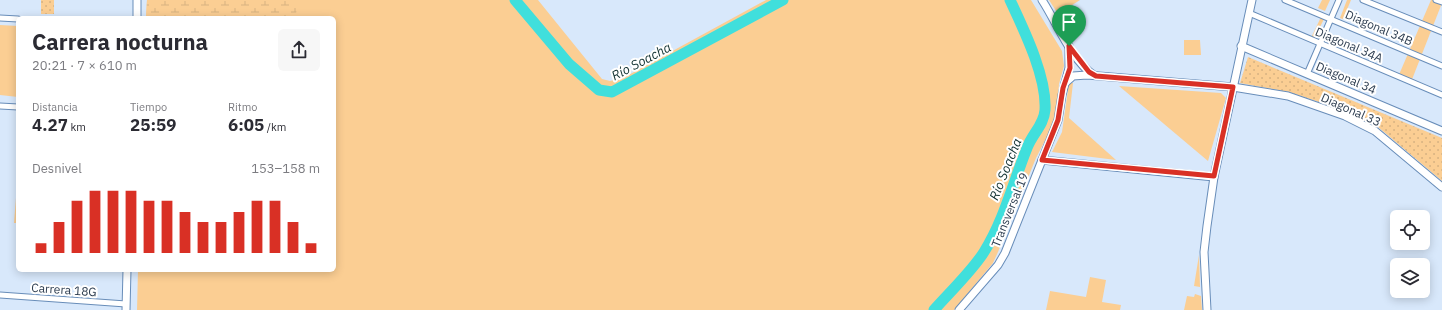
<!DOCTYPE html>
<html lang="es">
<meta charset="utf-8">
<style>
body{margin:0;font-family:"IBM Plex Sans",sans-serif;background:#f7f7f7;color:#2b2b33;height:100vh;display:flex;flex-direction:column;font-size:15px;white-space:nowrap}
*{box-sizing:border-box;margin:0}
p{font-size:13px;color:#7c7c81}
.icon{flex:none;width:22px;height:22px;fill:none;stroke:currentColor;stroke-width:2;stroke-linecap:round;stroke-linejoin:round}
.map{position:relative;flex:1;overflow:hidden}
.details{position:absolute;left:16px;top:16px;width:320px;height:256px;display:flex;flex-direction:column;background:#fff;border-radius:6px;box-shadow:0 2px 10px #0003}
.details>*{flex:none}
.buttons{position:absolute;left:1390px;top:210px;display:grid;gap:8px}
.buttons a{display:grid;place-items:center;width:40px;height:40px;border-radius:6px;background:#fff;box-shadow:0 2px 10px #0003;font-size:20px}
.pin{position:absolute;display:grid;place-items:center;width:34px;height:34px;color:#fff;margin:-41px -17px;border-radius:50% 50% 50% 0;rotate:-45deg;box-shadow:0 0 4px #0007}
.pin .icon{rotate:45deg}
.round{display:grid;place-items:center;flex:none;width:42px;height:42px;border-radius:6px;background:#f7f7f7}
.overview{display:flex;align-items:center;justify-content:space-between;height:68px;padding:0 16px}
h1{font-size:22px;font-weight:800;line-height:30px}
.metrics{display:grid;grid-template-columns:repeat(3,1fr);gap:6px;height:68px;padding:4px 16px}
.metrics div{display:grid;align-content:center}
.metrics b{font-size:17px;font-weight:800}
.metrics small{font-size:11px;font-weight:400}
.metrics p{font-size:11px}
.chart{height:112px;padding:8px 16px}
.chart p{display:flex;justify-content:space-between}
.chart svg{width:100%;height:72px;margin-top:4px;stroke:#d93025;stroke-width:6}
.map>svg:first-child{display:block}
</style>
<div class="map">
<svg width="1442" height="310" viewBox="0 0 1442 310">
<defs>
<pattern id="wetland-marsh" width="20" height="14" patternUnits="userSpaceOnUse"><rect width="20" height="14" fill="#fbce93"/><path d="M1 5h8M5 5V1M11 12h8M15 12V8" fill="none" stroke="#d7b281"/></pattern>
<pattern id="park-dots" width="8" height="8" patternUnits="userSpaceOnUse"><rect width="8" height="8" fill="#fbce93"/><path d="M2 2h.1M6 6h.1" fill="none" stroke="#d7b281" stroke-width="1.8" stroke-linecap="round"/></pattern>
</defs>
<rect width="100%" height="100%" fill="#d8e8fb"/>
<g fill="#fbce93">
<path d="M 147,0 L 538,0 L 602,79 L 610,81 L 623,78 L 766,0 L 1031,0 L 1062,51 L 1064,66 L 1059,84 L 1057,111 L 1051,129 L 1036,158 L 998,252 L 993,263 L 954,310 L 137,310 L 138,270 L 334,270 L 334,18 L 146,18 Z"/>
<path d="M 1049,0 L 1080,0 L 1058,14 Z"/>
<path d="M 1322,0 L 1330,0 L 1325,11 L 1318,8 Z"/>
<path d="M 1347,0 L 1351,0 L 1343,19 L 1340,18 Z"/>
<path d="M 1431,0 L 1436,0 L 1442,3 L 1411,82 L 1398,77 Z"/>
<path d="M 1321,17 L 1324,19 L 1314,39 L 1311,38 Z"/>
<path d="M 0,25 L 18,26 L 18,97 L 0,95 Z"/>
<path d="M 1184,40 L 1200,40 L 1201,55 L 1184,55 Z"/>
<path d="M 1069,83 L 1073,83 L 1069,118 L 1116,160 L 1052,152 L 1062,132 Z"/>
<path d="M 1119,86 L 1221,93 L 1226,98 L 1208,161 Z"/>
<path d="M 17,185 L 18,185 L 18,223 L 14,223 Z"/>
<path d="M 1199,255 L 1200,287 L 1194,286 Z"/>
<path d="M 1090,277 L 1106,280 L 1102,302 L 1121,305 L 1120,310 L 1046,310 L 1050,291 L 1086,297 Z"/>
<path d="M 1195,294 L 1201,296 L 1202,310 L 1184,310 L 1187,296 L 1194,297 Z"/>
</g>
<path fill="url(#wetland-marsh)" d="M 147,0 L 299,0 L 295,18 L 146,18 Z"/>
<g fill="url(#park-dots)">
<rect x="41" y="0" width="13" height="14"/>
<path d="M 1248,57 L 1442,138 L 1442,181 L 1378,127 L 1337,108 L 1289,92 L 1240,83 Z"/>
</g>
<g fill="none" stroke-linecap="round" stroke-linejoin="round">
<g stroke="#40dfdc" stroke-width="11">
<path d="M 515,0 L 569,64 L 599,90 L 612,92 L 783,0"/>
<path d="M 934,310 C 949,293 973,270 984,252 C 1004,220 1013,183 1027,148 C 1032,134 1044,125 1045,110 C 1047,77 1024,30 1010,0"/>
</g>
<defs>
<g id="street">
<path d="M 1285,0 L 1442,66"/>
<path d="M 1363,0 L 1442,32"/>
<path d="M 1436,0 L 1442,2"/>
<path d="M 1249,13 L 1442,95"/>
<path d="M 0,18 L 18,19"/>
<path d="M 1307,74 L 1339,0"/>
<path d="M 0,106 L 18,107"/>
<path d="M 0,295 L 126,304"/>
</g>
<g id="secondary">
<path d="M 1042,0 C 1056,21 1072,62 1094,75"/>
<path d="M 137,18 L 137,0"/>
<path d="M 1241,46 L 1442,131"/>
<path d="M 1065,83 L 1073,76 L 1087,75 L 1233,87 L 1288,96 L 1345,116 L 1375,131 L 1442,187"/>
<path d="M 1042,160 L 1214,177"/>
<path d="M 126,310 L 127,270"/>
<path d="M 959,310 L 998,265 L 1005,253 L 1058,120 L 1062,95 L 1069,68 L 1069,46"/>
<path d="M 1207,310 L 1204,252 L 1207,226 L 1214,177 L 1252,0"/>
</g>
</defs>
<use href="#street" stroke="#688db9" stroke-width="7"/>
<use href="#secondary" stroke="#688db9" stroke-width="9"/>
<use href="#street" stroke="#fff" stroke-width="5"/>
<use href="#secondary" stroke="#fff" stroke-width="7"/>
</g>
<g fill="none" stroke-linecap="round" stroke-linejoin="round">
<defs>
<path id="route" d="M 1069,46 L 1089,72 L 1096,76 L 1233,87 L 1214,176 L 1042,160 L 1058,120 L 1063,88 L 1070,68 Z"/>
</defs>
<use href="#route" stroke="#fff" stroke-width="8"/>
<use href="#route" stroke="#d93025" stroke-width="5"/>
</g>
<g text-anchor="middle" stroke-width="4" stroke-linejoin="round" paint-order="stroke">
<g font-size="12" fill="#2c3c4f" stroke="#fff">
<text transform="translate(1379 28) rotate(23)" y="4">Diagonal 34B</text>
<text transform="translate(1349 45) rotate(23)" y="4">Diagonal 34A</text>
<text transform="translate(1346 78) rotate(23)" y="4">Diagonal 34</text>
<text transform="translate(1351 110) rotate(24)" y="4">Diagonal 33</text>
<text transform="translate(1010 210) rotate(-68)" y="4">Transversal 19</text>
<text transform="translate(64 290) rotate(4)" y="4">Carrera 18G</text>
</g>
<g font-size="13" font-style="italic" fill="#0f2f2f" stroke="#fff">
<text transform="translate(641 61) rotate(-28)" y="5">Río Soacha</text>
<text transform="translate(1005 169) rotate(-68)" y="5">Río Soacha</text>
</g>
</g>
</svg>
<div class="buttons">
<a><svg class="icon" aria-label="locate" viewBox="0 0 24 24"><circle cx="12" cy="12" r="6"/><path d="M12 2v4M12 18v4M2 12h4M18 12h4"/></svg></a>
<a><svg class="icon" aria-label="layers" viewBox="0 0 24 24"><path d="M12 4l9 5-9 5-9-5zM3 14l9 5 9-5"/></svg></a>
</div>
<div class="pin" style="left:1069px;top:46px;background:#1e9e55"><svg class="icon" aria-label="arrive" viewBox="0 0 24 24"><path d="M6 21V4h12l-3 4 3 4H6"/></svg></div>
<section class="details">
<div class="overview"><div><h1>Carrera nocturna</h1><p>20:21 · 7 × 610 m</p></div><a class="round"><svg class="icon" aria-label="share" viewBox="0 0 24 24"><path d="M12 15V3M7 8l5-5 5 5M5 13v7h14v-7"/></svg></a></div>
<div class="metrics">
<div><p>Distancia</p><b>4.27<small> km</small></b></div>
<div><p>Tiempo</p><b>25:59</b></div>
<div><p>Ritmo</p><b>6:05<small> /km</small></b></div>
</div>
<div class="chart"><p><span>Desnivel</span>153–158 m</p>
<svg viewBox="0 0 160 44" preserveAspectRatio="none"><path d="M5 44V38M15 44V25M25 44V12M35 44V6M45 44V6M55 44V6M65 44V12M75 44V12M85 44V19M95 44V25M105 44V25M115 44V19M125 44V12M135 44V12M145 44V25M155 44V38"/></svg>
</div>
</section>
</div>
